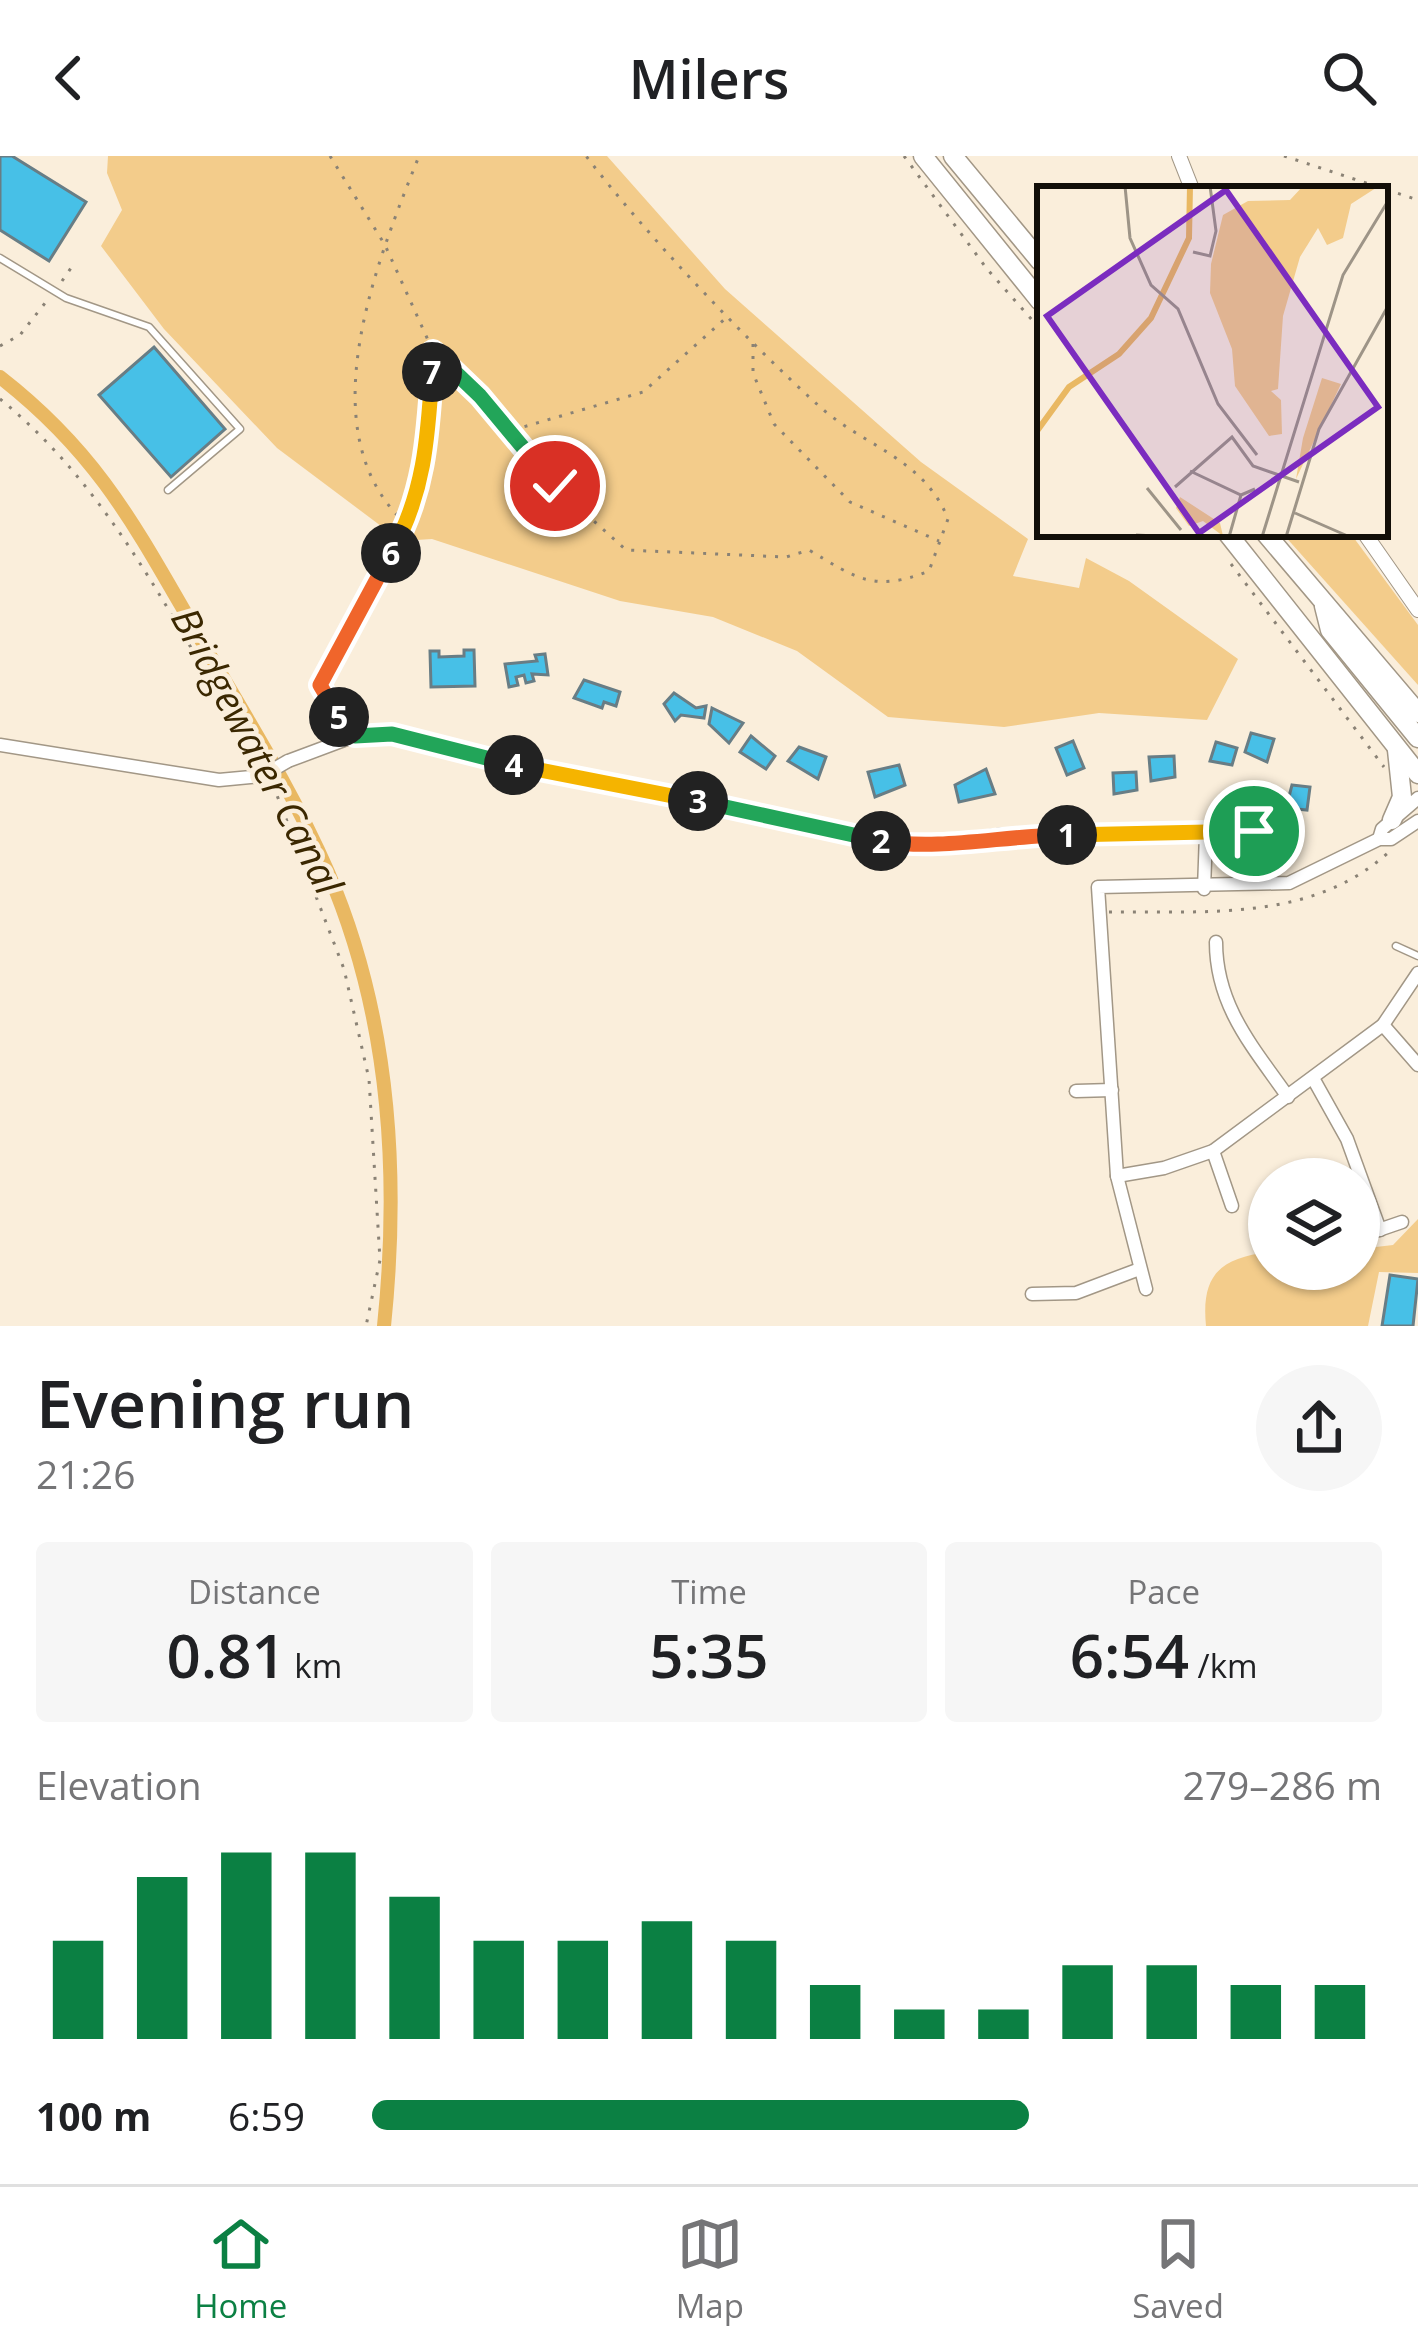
<!DOCTYPE html>
<meta charset="utf-8">
<style>
body{margin:0;font-family:"Open Sans",sans-serif;background:#f6f6f6;color:#202124;height:100vh;display:flex;flex-direction:column;font-size:45px;white-space:nowrap}
*{box-sizing:border-box;margin:0}
p{font-size:39px;color:#757577}
.icon{flex:none;width:66px;height:66px;fill:none;stroke:currentColor;stroke-width:2;stroke-linecap:round;stroke-linejoin:round}
.map{position:relative;height:1170px;overflow:hidden}
.sheet{display:flex;flex-direction:column;background:#fff;flex:1}
.sheet>*{flex:none}
.controls{position:absolute;left:1248px;top:1002px;display:grid;gap:24px}
.controls a{display:grid;place-items:center;width:132px;height:132px;border-radius:50%;background:#fff;box-shadow:0 3px 9px #0004;font-size:60px}
.pin{position:absolute;display:grid;place-items:center;width:102px;height:102px;color:#fff;margin:-51px;border:6px solid #fff;border-radius:50%;box-shadow:0 3px 12px #0007}
.km{position:absolute;width:60px;height:60px;margin:-30px;border-radius:50%;background:#222;color:#fff;font-size:33px;line-height:60px;text-align:center}
.round{display:grid;place-items:center;flex:none;width:126px;height:126px;border-radius:63px;background:#f6f6f6}
.headline{display:flex;align-items:center;justify-content:space-between;height:204px;padding:0 36px}
h1{font-size:66px;font-weight:600;line-height:90px}
.stats{display:grid;grid-template-columns:repeat(3,1fr);gap:18px;height:204px;padding:12px 36px}
.stats div{display:grid;align-content:center;border-radius:12px;background:#f6f6f6;text-align:center}
.stats b{font-size:60px;font-weight:600}
.stats small{font-size:33px;font-weight:400}
.stats p{font-size:33px}
.chart{height:336px;padding:24px 36px}
.chart p{display:flex;justify-content:space-between}
.chart svg{width:100%;height:216px;margin-top:12px;stroke:#0b8043;stroke-width:6}
ul{padding:0 36px;list-style:none;font-size:39px}
li{display:grid;grid-template-columns:192px 144px 1fr;align-items:center;height:90px}
li i{height:30px;border-radius:15px;background:#0b8043}
header{display:flex;justify-content:space-between;align-items:center;height:156px;padding:0 36px;background:#fff;font-size:54px;font-weight:600}
.dock{display:flex;justify-content:space-around;align-items:center;height:168px;border-top:3px solid #e0e0e0;background:#fff;font-size:33px;color:#757577}
.dock a{display:grid;justify-items:center;gap:6px}
.dock .on{color:#0b8043}
.map>svg:first-child{display:block}
</style>
<header><svg class="icon" aria-label="back" viewBox="0 0 24 24"><path d="M15 5l-7 7 7 7"/></svg>Milers<svg class="icon" aria-label="search" viewBox="0 0 24 24"><circle cx="10" cy="10" r="6"/><path d="M15 15l6 6"/></svg></header>
<div class="map">
<svg width="1418" height="1170" viewBox="0 0 1418 1170">
<rect width="100%" height="100%" fill="#faeedb"/>
<g fill="#f3cc8b">
<path d="M 108,0 L 607,0 L 725,133 L 921,306 L 1028,383 L 1013,420 L 1079,432 L 1086,402 L 1129,425 L 1238,503 L 1207,564 L 1099,557 L 1004,571 L 888,561 L 797,495 L 713,461 L 620,445 L 432,383 L 401,385 L 277,292 L 164,173 L 101,90 L 122,54 L 107,17 Z"/>
<path d="M 1283,378 L 1351,378 L 1418,469 L 1418,529 Z"/>
<path d="M 1418,1063 L 1418,1117 L 1379,1116 L 1368,1170 L 1206,1170 C 1201,1119 1220,1102 1269,1096 L 1269,1113 L 1359,1113 L 1359,1093 L 1393,1089 Z"/>
</g>
<g fill="none" stroke-linecap="round" stroke-linejoin="round">
<path stroke="#e9b862" stroke-width="14" d="M 0,221 C 99,298 136,372 197,477 C 242,555 292,633 328,716 C 390,860 400,1016 384,1170"/>
</g>
<g fill="#47c0e7" stroke="#687d85" stroke-width="3">
<path d="M 0,0 L 12,0 L 86,46 L 49,105 L 0,74 Z"/>
<path d="M 154,191 L 225,273 L 171,321 L 99,239 Z"/>
<path d="M 464,494 L 474,494 L 475,530 L 431,531 L 430,495 L 439,495 L 439,501 L 464,500 Z"/>
<path d="M 545,498 L 548,519 L 532,518 L 534,525 L 526,527 L 524,519 L 516,521 L 518,529 L 509,531 L 505,508 L 537,505 L 535,499 Z"/>
<path d="M 584,524 L 620,536 L 616,550 L 604,546 L 602,552 L 574,542 Z"/>
<path d="M 674,537 L 696,552 L 706,550 L 704,562 L 681,559 L 675,565 L 664,548 Z"/>
<path d="M 712,552 L 743,567 L 729,587 L 709,568 Z"/>
<path d="M 1251,577 L 1274,583 L 1267,606 L 1245,596 Z"/>
<path d="M 751,580 L 775,600 L 766,613 L 740,596 Z"/>
<path d="M 1073,585 L 1084,612 L 1067,619 L 1056,592 Z"/>
<path d="M 1216,586 L 1237,592 L 1232,609 L 1210,605 Z"/>
<path d="M 799,591 L 826,601 L 818,623 L 788,605 Z"/>
<path d="M 1174,600 L 1175,621 L 1151,625 L 1149,601 Z"/>
<path d="M 899,609 L 905,629 L 875,641 L 868,616 Z"/>
<path d="M 986,613 L 995,638 L 959,646 L 955,629 Z"/>
<path d="M 1136,616 L 1137,634 L 1114,638 L 1113,617 Z"/>
<path d="M 1292,629 L 1310,631 L 1307,654 L 1286,652 Z"/>
<path d="M 1390,1119 L 1418,1123 L 1413,1170 L 1382,1170 Z"/>
</g>
<g fill="none" stroke-linecap="round" stroke-linejoin="round">
<defs>
<g id="service">
<path d="M 0,102 L 66,142 L 149,171 L 240,273 L 168,334"/>
<path d="M 1396,790 L 1418,800"/>
</g>
<g id="minor">
<path d="M 0,589 L 219,624 L 262,620"/>
<path d="M 288,605 L 355,580 L 392,577 L 520,611 L 912,691 L 1000,679 L 1254,675"/>
<path d="M 1379,683 L 1382,673 L 1418,642"/>
<path d="M 1204,733 L 1206,678"/>
<path d="M 1216,786 C 1216,850 1253,891 1288,941"/>
<path d="M 1383,869 L 1418,909"/>
<path d="M 1314,924 L 1347,983 L 1380,1074"/>
<path d="M 1076,935 L 1112,934"/>
<path d="M 1213,995 L 1232,1050"/>
<path d="M 1117,1020 L 1164,1012 L 1213,995 L 1383,869 L 1418,817"/>
<path d="M 1367,1078 L 1402,1066"/>
<path d="M 1146,1133 L 1117,1020 L 1098,731 L 1289,727 L 1379,683 L 1391,683 L 1418,665"/>
<path d="M 1032,1138 L 1076,1137 L 1137,1114"/>
</g>
<g id="tertiary">
<path d="M 1179,0 L 1192,33"/>
<path d="M 1365,378 L 1418,454"/>
</g>
<g id="trunk">
<path d="M 923,0 L 1040,145"/>
<path d="M 953,0 L 1040,105"/>
<path d="M 1228,378 L 1418,618"/>
<path d="M 1266,378 L 1418,557"/>
<path d="M 1324,450 L 1330,474 L 1418,582"/>
<path d="M 1392,664 L 1402,641 L 1397,594"/>
</g>
</defs>
<use href="#service" stroke="#a29786" stroke-width="9"/>
<use href="#minor" stroke="#a29786" stroke-width="15"/>
<use href="#tertiary" stroke="#a29786" stroke-width="16"/>
<use href="#trunk" stroke="#a29786" stroke-width="21"/>
<g stroke="#8a8275" stroke-width="3" stroke-dasharray="3 9" stroke-linecap="butt">
<path d="M 330,0 L 385,89 L 433,195 L 480,240 L 555,330 L 626,394 L 786,401 L 809,394 C 856,422 874,437 929,415 L 948,363 C 924,302 863,290 819,250 C 742,180 648,81 586,0"/>
<path d="M 904,0 L 987,113 L 1040,173"/>
<path d="M 1284,0 L 1418,44"/>
<path d="M 62,125 L 71,112"/>
<path d="M 753,188 L 753,217 L 774,268 L 850,346 L 939,385"/>
<path d="M 0,190 L 20,179 L 49,142"/>
<path d="M 0,243 C 118,339 178,479 259,605"/>
<path d="M 513,274 L 643,236 L 727,161"/>
<path d="M 406,368 C 306,276 377,106 419,0"/>
<path d="M 1231,408 L 1384,611"/>
<path d="M 346,569 L 320,529 L 407,369 L 428,302 L 433,198"/>
<path d="M 273,629 L 344,813 L 369,923 L 380,1104 L 366,1170"/>
<path d="M 1109,756 C 1208,755 1313,766 1390,695"/>
</g>
<use href="#service" stroke="#fff" stroke-width="6"/>
<use href="#minor" stroke="#fff" stroke-width="12"/>
<use href="#tertiary" stroke="#fff" stroke-width="14"/>
<use href="#trunk" stroke="#fff" stroke-width="18"/>
<defs>
<path id="minor-bridge" d="M 262,620 L 288,605"/>
</defs>
<use href="#minor-bridge" stroke="#a29786" stroke-width="15" stroke-linecap="butt"/>
<use href="#minor-bridge" stroke="#fff" stroke-width="12"/>
</g>
<g fill="none" stroke-linecap="round" stroke-linejoin="round">
<defs>
<path id="split-1" d="M 1067,679 L 1254,675"/>
<path id="split-2" d="M 881,685 C 942,695 1005,679 1067,679"/>
<path id="split-3" d="M 698,645 L 881,685"/>
<path id="split-4" d="M 514,609 L 698,645"/>
<path id="split-5" d="M 339,561 L 355,580 L 392,578 L 514,609"/>
<path id="split-6" d="M 339,561 L 320,529 L 391,397"/>
<path id="split-7" d="M 391,397 C 424,339 428,282 432,216"/>
<path id="split-8" d="M 432,216 L 433,195 L 480,240 L 555,330"/>
</defs>
<use href="#split-1" stroke="#fff" stroke-width="24"/>
<use href="#split-2" stroke="#fff" stroke-width="24"/>
<use href="#split-3" stroke="#fff" stroke-width="24"/>
<use href="#split-4" stroke="#fff" stroke-width="24"/>
<use href="#split-5" stroke="#fff" stroke-width="24"/>
<use href="#split-6" stroke="#fff" stroke-width="24"/>
<use href="#split-7" stroke="#fff" stroke-width="24"/>
<use href="#split-8" stroke="#fff" stroke-width="24"/>
<use href="#split-1" stroke="#f5b400" stroke-width="15"/>
<use href="#split-2" stroke="#f0652b" stroke-width="15"/>
<use href="#split-3" stroke="#22a559" stroke-width="15"/>
<use href="#split-4" stroke="#f5b400" stroke-width="15"/>
<use href="#split-5" stroke="#22a559" stroke-width="15"/>
<use href="#split-6" stroke="#f0652b" stroke-width="15"/>
<use href="#split-7" stroke="#f5b400" stroke-width="15"/>
<use href="#split-8" stroke="#22a559" stroke-width="15"/>
</g>
<g text-anchor="middle" stroke-width="9" stroke-linejoin="round" paint-order="stroke">
<g font-size="39" font-style="italic" fill="#3b2801" stroke="#faeedb">
<text transform="translate(257 595) rotate(62)" y="14">Bridgewater Canal</text>
</g>
</g>
<g transform="translate(1037 30)">
<rect width="351" height="351" fill="#faeedb"/>
<path d="M 266,0 L 342,0 L 314,18 L 306,52 L 290,59 L 281,42 L 263,71 L 246,130 L 241,203 L 234,205 L 244,214 L 245,248 L 232,250 L 198,200 L 195,163 L 173,107 L 174,78 L 186,29 L 211,15 L 253,14 ZM 285,192 L 304,198 L 259,293 L 266,252 ZM 143,311 L 183,337 L 186,350 L 166,335 L 152,340 L 139,322 Z" fill="#f3cc8b"/>
<path fill="none" stroke="#e9b862" stroke-width="6" d="M 0,245 L 32,201 L 82,168 L 114,132 L 152,52 L 153,0"/>
<path fill="none" stroke="#9d9487" stroke-width="3" d="M 88,0 L 93,52 L 114,99 L 141,123 L 181,218 L 220,269M 156,66 L 173,70 L 179,45 L 173,0M 153,285 L 204,309 L 218,303M 138,301 L 195,251 L 216,280 L 262,296M 110,302 L 144,344M 258,327 L 313,351M 99,349 L 138,351M 192,351 L 204,309M 225,351 L 306,89 L 351,15M 249,351 L 282,243 L 351,120"/>
<path fill="#7b2cbf" fill-opacity="0.15" stroke="#7b2cbf" stroke-width="6" d="M 189,4 L 341,221 L 162,347 L 10,130 Z"/>
<rect width="351" height="351" fill="none" stroke="#120e08" stroke-width="6"/>
</g>
</svg>
<div class="controls">
<a><svg class="icon" aria-label="layers" viewBox="0 0 24 24"><path d="M12 4l9 5-9 5-9-5zM3 14l9 5 9-5"/></svg></a>
</div>
<div class="pin" style="left:1254px;top:675px;background:#1e9e55"><svg class="icon" aria-label="arrive" viewBox="0 0 24 24"><path d="M6 21V4h12l-3 4 3 4H6"/></svg></div>
<div class="pin" style="left:555px;top:330px;background:#d93025"><svg class="icon" aria-label="check" viewBox="0 0 24 24"><path d="M5 12l5 5 9-10"/></svg></div>
<b class="km" style="left:1067px;top:679px">1</b>
<b class="km" style="left:881px;top:685px">2</b>
<b class="km" style="left:698px;top:645px">3</b>
<b class="km" style="left:514px;top:609px">4</b>
<b class="km" style="left:339px;top:561px">5</b>
<b class="km" style="left:391px;top:397px">6</b>
<b class="km" style="left:432px;top:216px">7</b>
</div>
<section class="sheet">
<div class="headline"><div><h1>Evening run</h1><p>21:26</p></div><a class="round"><svg class="icon" aria-label="share" viewBox="0 0 24 24"><path d="M12 15V3M7 8l5-5 5 5M5 13v7h14v-7"/></svg></a></div>
<div class="stats">
<div><p>Distance</p><b>0.81<small> km</small></b></div>
<div><p>Time</p><b>5:35</b></div>
<div><p>Pace</p><b>6:54<small> /km</small></b></div>
</div>
<div class="chart"><p><span>Elevation</span>279–286 m</p>
<svg viewBox="0 0 160 44" preserveAspectRatio="none"><path d="M5 44V24M15 44V11M25 44V6M35 44V6M45 44V15M55 44V24M65 44V24M75 44V20M85 44V24M95 44V33M105 44V38M115 44V38M125 44V29M135 44V29M145 44V33M155 44V33"/></svg>
</div>
<ul>
<li><b>100 m</b>6:59<i style="width:65%"></i></li>
</ul>
</section>
<nav class="dock">
<a class="on"><svg class="icon" aria-label="home" viewBox="0 0 24 24"><path d="M3 11l9-7 9 7M6 9v11h12V9"/></svg>Home</a>
<a><svg class="icon" aria-label="map" viewBox="0 0 24 24"><path d="M3 6l6-2 6 2 6-2v14l-6 2-6-2-6 2zM9 4v14M15 6v14"/></svg>Map</a>
<a><svg class="icon" aria-label="saved" viewBox="0 0 24 24"><path d="M7 4h10v16l-5-4-5 4z"/></svg>Saved</a>
</nav>
